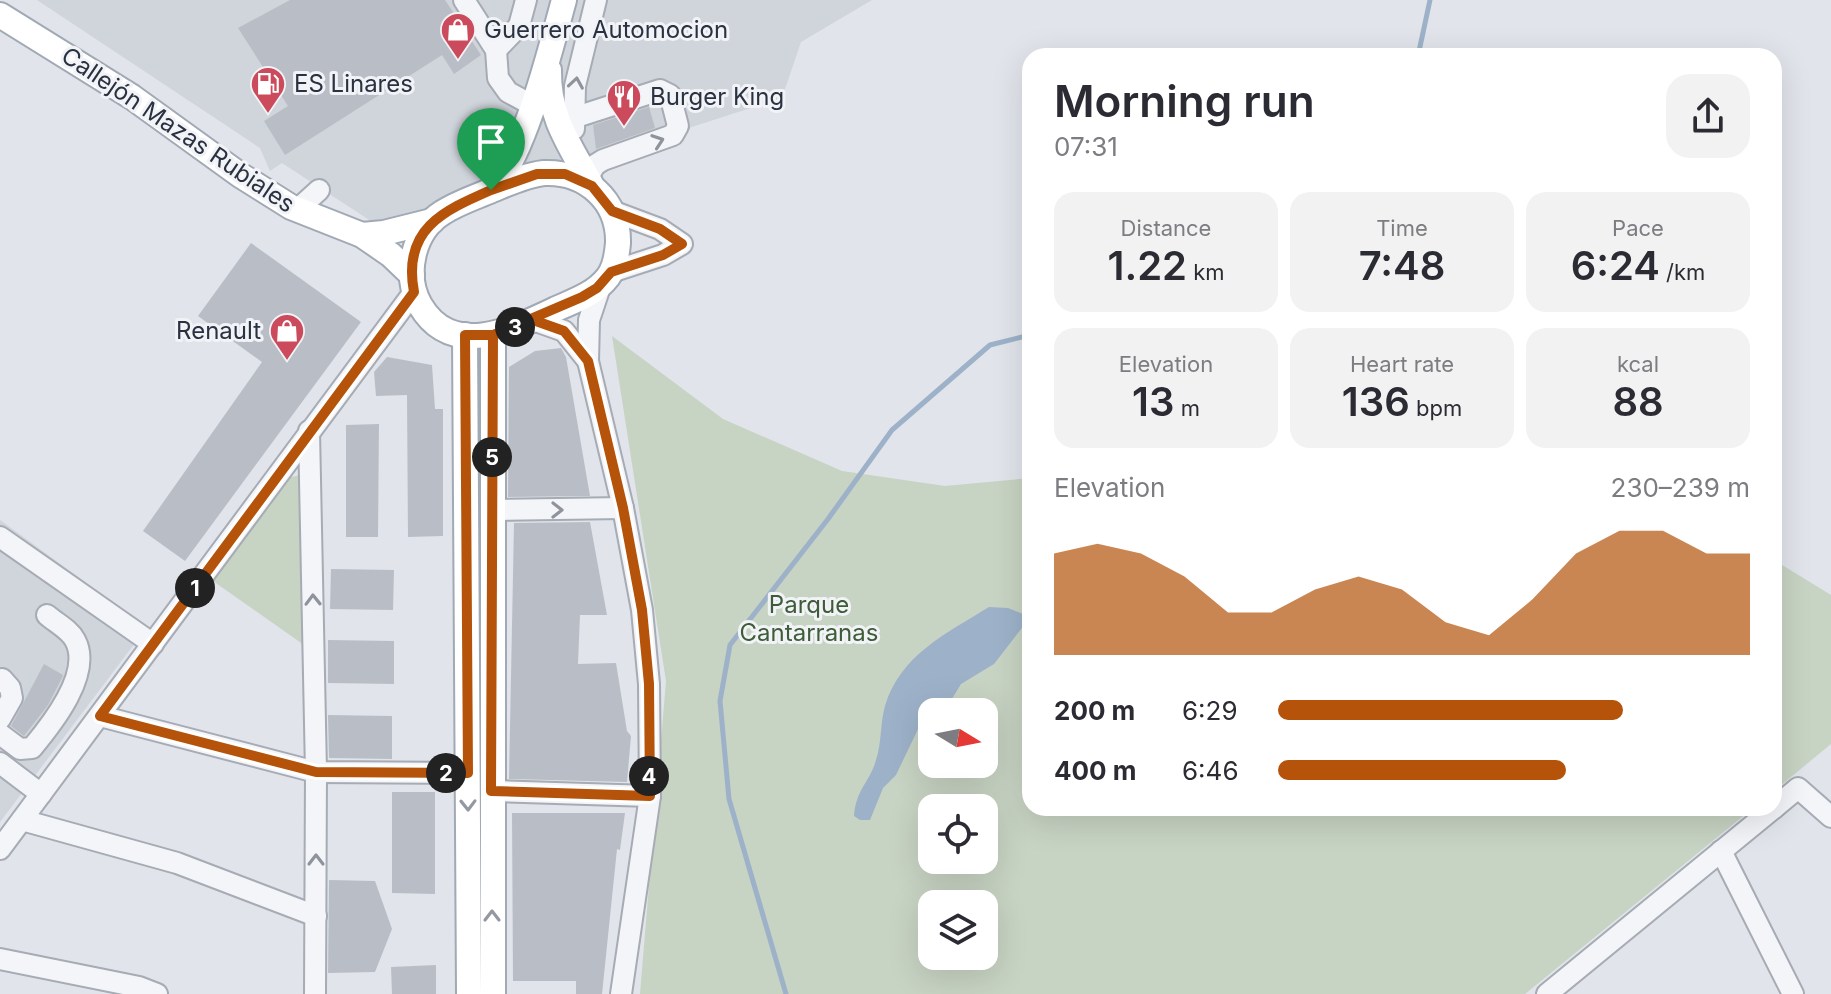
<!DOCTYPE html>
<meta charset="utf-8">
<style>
body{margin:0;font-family:Inter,sans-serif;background:#f2f2f3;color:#2b2b33;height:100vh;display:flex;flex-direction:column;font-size:30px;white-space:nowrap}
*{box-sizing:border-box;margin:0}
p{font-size:26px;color:#7c7c81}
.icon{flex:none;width:44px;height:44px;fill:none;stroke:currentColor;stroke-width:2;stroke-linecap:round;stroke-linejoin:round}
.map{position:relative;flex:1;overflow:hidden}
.sheet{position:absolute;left:1022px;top:48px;width:760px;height:768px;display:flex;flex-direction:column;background:#fff;border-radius:24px;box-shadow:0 8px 32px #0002}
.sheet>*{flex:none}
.needle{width:52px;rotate:100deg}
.tools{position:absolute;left:918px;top:698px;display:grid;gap:16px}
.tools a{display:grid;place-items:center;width:80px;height:80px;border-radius:16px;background:#fff;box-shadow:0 8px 32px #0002;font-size:40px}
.pin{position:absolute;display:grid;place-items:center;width:68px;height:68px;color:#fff;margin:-82px -34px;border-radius:50% 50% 50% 0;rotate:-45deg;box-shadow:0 0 8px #0007}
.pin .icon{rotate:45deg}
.km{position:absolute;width:40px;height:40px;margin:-20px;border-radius:50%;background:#222;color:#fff;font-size:22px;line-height:40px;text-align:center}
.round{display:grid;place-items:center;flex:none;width:84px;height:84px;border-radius:24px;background:#f2f2f3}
.overview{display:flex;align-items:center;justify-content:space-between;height:136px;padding:0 32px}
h1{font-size:44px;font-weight:600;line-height:60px}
.metrics{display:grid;grid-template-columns:repeat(3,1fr);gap:12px;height:136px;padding:8px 32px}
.metrics div{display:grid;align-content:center;border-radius:20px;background:#f2f2f3;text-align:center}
.metrics b{font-size:40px;font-weight:600}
.metrics small{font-size:22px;font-weight:400}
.metrics p{font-size:22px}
.chart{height:224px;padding:16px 32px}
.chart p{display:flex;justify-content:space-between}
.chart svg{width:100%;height:144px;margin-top:8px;fill:#b45309;opacity:.7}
ul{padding:0 32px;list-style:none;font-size:26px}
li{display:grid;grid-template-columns:128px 96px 1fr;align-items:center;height:60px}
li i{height:20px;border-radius:10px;background:#b45309}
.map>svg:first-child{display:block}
</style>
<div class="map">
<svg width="1831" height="994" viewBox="0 0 1831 994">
<rect width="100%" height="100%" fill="#e1e4ea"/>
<g fill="#d0d4db">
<path d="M 37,0 L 872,0 L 801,42 L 782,98 L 380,227 L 282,163 L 270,171 L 260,148 Z"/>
<path d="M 0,520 L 147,627 L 0,822 Z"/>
</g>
<g fill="#c7d3c3" fill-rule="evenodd">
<path d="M 612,336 L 723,419 L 842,471 L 945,486 L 1030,478 L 1030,808 L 1753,808 L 1525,994 L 640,994 L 666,681 ZM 932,712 L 984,712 L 984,764 L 932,764 ZM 932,808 L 984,808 L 984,860 L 932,860 ZM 932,904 L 984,904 L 984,956 L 932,956 Z"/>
<path d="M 300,475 L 303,486 L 304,645 L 213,581 L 287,478 Z"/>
<path d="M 1774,560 L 1831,595 L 1831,744 L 1774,791 Z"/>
</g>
<path fill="#9db2c9" d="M 989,607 L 1008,608 L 1023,614 L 1025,624 L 994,664 L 961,684 L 950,702 L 932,712 L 919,727 L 896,775 L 883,788 L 870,820 L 860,820 L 854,816 C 856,789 870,782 876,760 C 882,742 880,723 885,706 C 900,655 947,633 989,607 Z"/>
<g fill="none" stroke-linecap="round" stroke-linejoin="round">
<g stroke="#9db2c9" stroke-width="5">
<path d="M 1418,56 L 1430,0"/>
<path d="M 786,994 L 729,799 L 720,701 L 730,645 L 828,519 L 892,430 L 990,345 L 1030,335"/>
</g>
</g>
<g fill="#b9bec6">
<path d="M 290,0 L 445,0 L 481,55 L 454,74 L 442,55 L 285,155 L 264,121 L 288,106 L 238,28 Z"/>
<path d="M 649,107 L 655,128 L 596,149 L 593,125 Z"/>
<path d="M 251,243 L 361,322 L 185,561 L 143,531 L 262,362 L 198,316 Z"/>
<path d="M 561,348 L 566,357 L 590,496 L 508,497 L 509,367 L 535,351 Z"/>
<path d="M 387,357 L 432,365 L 435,409 L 443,409 L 443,536 L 408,537 L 407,395 L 376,396 L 374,372 Z"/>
<path d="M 379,424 L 378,537 L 346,537 L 346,425 Z"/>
<path d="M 590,522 L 607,615 L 580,615 L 578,664 L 616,663 L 627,731 L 631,736 L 627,782 L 509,779 L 514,523 Z"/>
<path d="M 331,569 L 394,570 L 393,610 L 330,609 Z"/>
<path d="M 328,640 L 394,641 L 394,684 L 328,683 Z"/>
<path d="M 44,664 L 63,675 L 62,678 L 48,705 L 24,736 L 11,726 Z"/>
<path d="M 328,715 L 392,716 L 392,759 L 329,758 Z"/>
<path d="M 392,792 L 435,792 L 435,894 L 392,893 Z"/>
<path d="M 512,813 L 625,813 L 620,850 L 617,849 L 602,994 L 576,994 L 576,981 L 513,981 Z"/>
<path d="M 329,880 L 375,881 L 392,929 L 375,972 L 328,973 Z"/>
<path d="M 436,965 L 436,994 L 392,994 L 391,967 Z"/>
</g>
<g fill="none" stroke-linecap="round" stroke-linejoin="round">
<defs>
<g id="minor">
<path d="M 464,0 L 496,50 L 498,78 L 508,92 L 532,105"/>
<path d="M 496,50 L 519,26 L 526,0"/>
<path d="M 573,118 L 660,90 L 670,95 L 678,126 L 673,135 L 603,160 L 595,165 L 590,174"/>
<path d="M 574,129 L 575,86 L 596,0"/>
<path d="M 297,210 L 319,190"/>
<path d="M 611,272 L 663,255 L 682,244 L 660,229 L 612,211"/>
<path d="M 601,284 L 589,320 L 588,361 L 623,508 L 642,610 L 649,684 L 650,796 L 621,994"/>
<path d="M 533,320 L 564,331 L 588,361"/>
<path d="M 309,431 L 316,772 L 315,994"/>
<path d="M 492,510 L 623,508"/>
<path d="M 0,537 L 153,644"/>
<path d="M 100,716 L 316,772 L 468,773"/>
<path d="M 0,719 L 12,698 L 10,688 L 2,679"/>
<path d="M 0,734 L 20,749 L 32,748 C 52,724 93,673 75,640 C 69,629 56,623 47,615"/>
<path d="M 0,763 L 41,794"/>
<path d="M 491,791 L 650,796"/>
<path d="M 1774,808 L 1798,788 L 1831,817"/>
<path d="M 22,820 L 177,863 L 316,916"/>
<path d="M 0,849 L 414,292"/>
<path d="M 1721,851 L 1793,994"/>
<path d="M 0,959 L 139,987 L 157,994"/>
<path d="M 1547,994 L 1774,808"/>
</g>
<g id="major">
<path d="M 0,15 L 132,97 L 240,175 L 291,207 L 362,235 L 391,255 L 412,275"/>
<path d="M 549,70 C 548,117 571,147 592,186"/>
<path d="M 544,173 C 585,171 619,200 618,243 C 617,255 615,268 608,277 C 595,294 574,301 556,309 C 514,329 452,360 420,305 C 403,275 413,231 442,213 C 457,203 476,197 492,190 C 509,183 526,175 544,173 Z"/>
<path d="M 491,190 C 524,158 551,47 564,0"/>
<path d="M 362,235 L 384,233 L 432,221"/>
<path d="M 465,335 L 469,994"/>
<path d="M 493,994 L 493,335"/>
</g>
</defs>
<use href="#minor" stroke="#a6abb4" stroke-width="24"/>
<use href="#major" stroke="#a1a9b5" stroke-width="28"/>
<use href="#minor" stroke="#f4f5f8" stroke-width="20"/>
<use href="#major" stroke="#fff" stroke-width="24"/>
</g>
<defs><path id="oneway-chevron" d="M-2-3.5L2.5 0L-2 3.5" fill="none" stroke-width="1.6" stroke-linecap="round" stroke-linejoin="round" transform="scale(2)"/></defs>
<g stroke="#8f949c">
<use href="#oneway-chevron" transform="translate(576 83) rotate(-81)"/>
<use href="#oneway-chevron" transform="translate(658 141) rotate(-19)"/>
<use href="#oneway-chevron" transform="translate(557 510)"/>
<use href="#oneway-chevron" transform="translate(313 600) rotate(-91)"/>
<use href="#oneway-chevron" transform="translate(316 860) rotate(-90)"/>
</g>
<g stroke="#9498a0">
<use href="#oneway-chevron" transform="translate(468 805) rotate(89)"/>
<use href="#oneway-chevron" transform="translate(492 916) rotate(-90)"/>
</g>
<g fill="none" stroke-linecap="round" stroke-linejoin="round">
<defs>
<path id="route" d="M 491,190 C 443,211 402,229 414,292 L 100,716 L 316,772 L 468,773 L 465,335 L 493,335 L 533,320 L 564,331 L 588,361 L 623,508 L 642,610 L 649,684 L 650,796 L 491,791 L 493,335 L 582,297 L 597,288 L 611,272 L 663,255 L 682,244 L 660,229 L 612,211 L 592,186 L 565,174 L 537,174 L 491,190"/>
</defs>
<use href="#route" stroke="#fff" stroke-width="16"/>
<use href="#route" stroke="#b45309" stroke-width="10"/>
</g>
<defs>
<symbol id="shop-pin" viewBox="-11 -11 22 30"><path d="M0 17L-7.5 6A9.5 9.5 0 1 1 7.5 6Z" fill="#cb4a5b" stroke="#f1f3f7"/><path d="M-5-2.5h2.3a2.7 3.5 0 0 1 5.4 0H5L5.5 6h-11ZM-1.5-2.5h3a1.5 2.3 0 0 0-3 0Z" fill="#fff"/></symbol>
<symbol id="fuel-pin" viewBox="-11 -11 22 30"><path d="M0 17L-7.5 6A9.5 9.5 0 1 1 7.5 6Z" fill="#cb4a5b" stroke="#f1f3f7"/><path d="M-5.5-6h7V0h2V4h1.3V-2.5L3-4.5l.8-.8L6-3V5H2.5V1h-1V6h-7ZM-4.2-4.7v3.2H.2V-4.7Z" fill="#fff"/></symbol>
<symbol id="restaurant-pin" viewBox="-11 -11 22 30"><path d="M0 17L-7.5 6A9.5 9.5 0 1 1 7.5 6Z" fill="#cb4a5b" stroke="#f1f3f7"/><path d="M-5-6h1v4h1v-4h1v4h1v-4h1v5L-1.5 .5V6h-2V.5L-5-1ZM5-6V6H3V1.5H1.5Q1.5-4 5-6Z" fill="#fff"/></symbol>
</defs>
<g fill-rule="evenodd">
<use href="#shop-pin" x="438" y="10" width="40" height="54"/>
<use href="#fuel-pin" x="248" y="64" width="40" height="54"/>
<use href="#restaurant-pin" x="604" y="77" width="40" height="54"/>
<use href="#shop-pin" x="267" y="311" width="40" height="54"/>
</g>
<g text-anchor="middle" stroke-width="6" stroke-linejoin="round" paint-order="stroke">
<g font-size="24" fill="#2a3241" stroke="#f1f3f7" text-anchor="start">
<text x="484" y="38">Guerrero Automocion</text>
<text x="294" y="92">ES Linares</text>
<text x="650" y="105">Burger King</text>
<text x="261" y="339" text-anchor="end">Renault</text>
</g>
<g font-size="24" fill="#2a3241" stroke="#f1f3f7">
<text transform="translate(178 130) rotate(34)" y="8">Callejón Mazas Rubiales</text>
</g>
<g font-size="24" fill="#3e5c38" stroke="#f1f3f7">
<text x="809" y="613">Parque<tspan x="809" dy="28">Cantarranas</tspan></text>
</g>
</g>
</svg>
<div class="tools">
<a><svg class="needle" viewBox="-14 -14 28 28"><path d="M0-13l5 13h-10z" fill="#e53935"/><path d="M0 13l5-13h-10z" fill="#7c7c81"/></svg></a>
<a><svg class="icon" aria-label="locate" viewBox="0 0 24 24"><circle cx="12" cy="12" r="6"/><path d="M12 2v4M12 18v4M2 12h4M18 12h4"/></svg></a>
<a><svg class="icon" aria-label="layers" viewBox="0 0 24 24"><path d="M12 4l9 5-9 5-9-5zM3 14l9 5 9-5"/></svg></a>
</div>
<div class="pin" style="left:491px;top:190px;background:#1e9e55"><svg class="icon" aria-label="arrive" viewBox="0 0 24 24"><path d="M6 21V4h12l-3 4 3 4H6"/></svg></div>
<b class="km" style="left:195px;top:588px">1</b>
<b class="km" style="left:446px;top:773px">2</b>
<b class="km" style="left:515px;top:327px">3</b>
<b class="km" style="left:649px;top:776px">4</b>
<b class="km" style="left:492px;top:457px">5</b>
<section class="sheet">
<div class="overview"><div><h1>Morning run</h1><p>07:31</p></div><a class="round"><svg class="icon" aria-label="share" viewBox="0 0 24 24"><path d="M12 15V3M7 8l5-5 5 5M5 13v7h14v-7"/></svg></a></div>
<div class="metrics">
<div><p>Distance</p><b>1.22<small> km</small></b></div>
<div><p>Time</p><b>7:48</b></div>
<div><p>Pace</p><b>6:24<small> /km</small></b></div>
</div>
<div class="metrics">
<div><p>Elevation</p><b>13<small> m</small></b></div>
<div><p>Heart rate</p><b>136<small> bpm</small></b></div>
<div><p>kcal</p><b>88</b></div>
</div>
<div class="chart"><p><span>Elevation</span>230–239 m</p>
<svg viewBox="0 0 160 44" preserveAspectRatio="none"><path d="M0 44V13L10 10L20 13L30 20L40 31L50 31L60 24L70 20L80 24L90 34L100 38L110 27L120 13L130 6L140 6L150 13L160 13V44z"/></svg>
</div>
<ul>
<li><b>200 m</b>6:29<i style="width:73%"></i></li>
<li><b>400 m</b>6:46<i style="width:61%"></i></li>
</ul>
</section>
</div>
